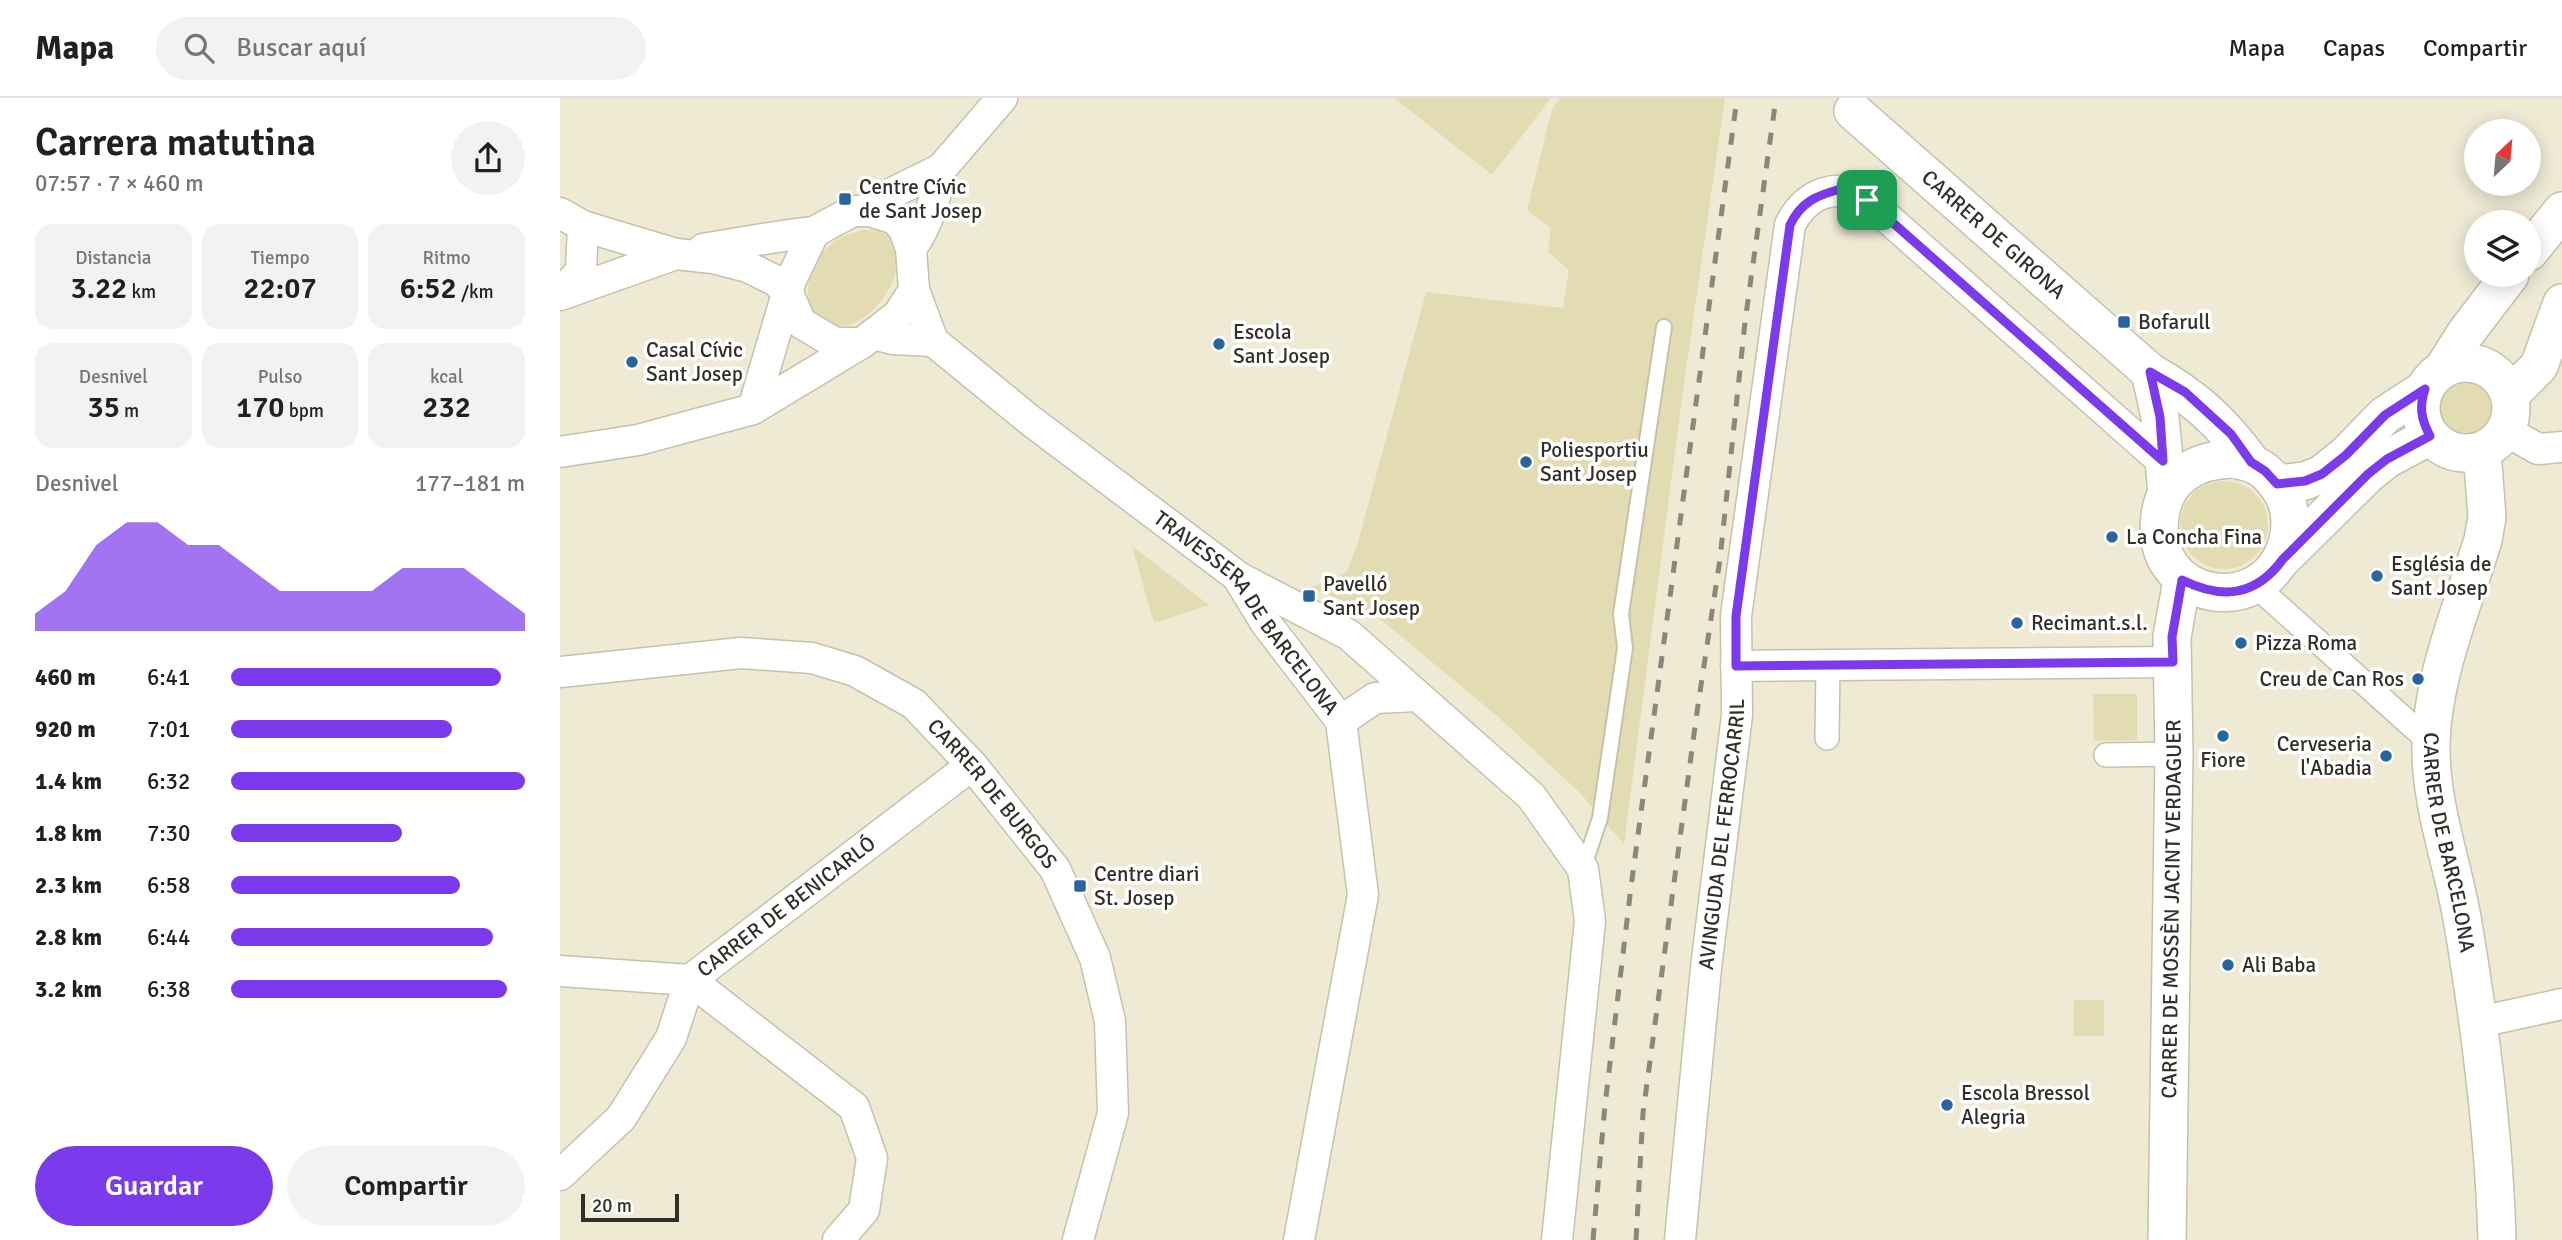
<!DOCTYPE html>
<html lang="es">
<meta charset="utf-8">
<style>
body{margin:0;font-family:Signika,sans-serif;background:#f2f2f2;color:#202124;height:100vh;display:flex;flex-direction:column;font-size:26px;white-space:nowrap}
*{box-sizing:border-box;margin:0}
p{font-size:23px;color:#757577}
.icon{flex:none;width:38px;height:38px;fill:none;stroke:currentColor;stroke-width:2;stroke-linecap:round;stroke-linejoin:round}
.map{position:relative;flex:1;overflow:hidden}
.side{display:flex;flex-direction:column;background:#fff;width:560px}
.side>*{flex:none}
.needle{width:46px;rotate:26deg}
.fabs{position:absolute;left:1904px;top:21px;display:grid;gap:14px}
.fabs a{display:grid;place-items:center;width:77px;height:77px;border-radius:50%;background:#fff;box-shadow:0 4px 18px #0003;font-size:35px}
.scale{position:absolute;left:21px;bottom:18px;width:98px;box-sizing:border-box;padding-left:7px;border:4px solid #313028;border-top:0;font-size:19px;line-height:24px;white-space:nowrap;color:#313028;-webkit-text-stroke:5px #fff;paint-order:stroke}
.pin{position:absolute;display:grid;place-items:center;width:60px;height:60px;color:#fff;margin:-30px;border-radius:14px;box-shadow:0 4px 10px #0006}
.round{display:grid;place-items:center;flex:none;width:74px;height:74px;border-radius:37px;background:#f2f2f2}
.head{display:flex;align-items:center;justify-content:space-between;height:119px;padding:0 35px}
h1{font-size:38px;font-weight:600;line-height:52px}
.metrics{display:grid;grid-template-columns:repeat(3,1fr);gap:10px;height:119px;padding:7px 35px}
.metrics div{display:grid;align-content:center;border-radius:18px;background:#f2f2f2;text-align:center}
.metrics b{font-size:30px;font-weight:600}
.metrics small{font-size:19px;font-weight:400}
.metrics p{font-size:19px}
.chart{height:196px;padding:14px 35px}
.chart p{display:flex;justify-content:space-between}
.chart svg{width:100%;height:126px;margin-top:7px;fill:#7c3aed;opacity:.7}
.action{display:flex;gap:14px;margin-top:auto;padding:14px 35px}
.action a{flex:1;height:80px;border-radius:42px;background:#7c3aed;color:#fff;font-size:28px;font-weight:600;line-height:80px;text-align:center}
.action a+a{background:#f2f2f2;color:#202124}
ul{padding:0 35px;list-style:none;font-size:23px}
li{display:grid;grid-template-columns:112px 84px 1fr;align-items:center;height:52px}
li i{height:18px;border-radius:9px;background:#7c3aed}
header{display:flex;align-items:center;gap:42px;box-sizing:border-box;height:98px;padding:0 35px;background:#fff;border-bottom:2px solid #e0e0e0}
header strong{font-size:33px}
nav{display:flex;gap:38px;margin-inline-start:auto;font-size:24px}
.search{width:490px;height:63px;background:#f2f2f2;display:flex;align-items:center;gap:18px;box-sizing:border-box;padding:0 24px;border-radius:38px;color:#757577;font-size:26px}
main{display:flex;flex:1;min-height:0}
.map>svg:first-child{display:block}
</style>
<header>
<strong>Mapa</strong>
<div class="search"><svg class="icon" aria-label="search" viewBox="0 0 24 24"><circle cx="10" cy="10" r="6"/><path d="M15 15l6 6"/></svg>Buscar aquí</div>
<nav><a>Mapa</a><a>Capas</a><a>Compartir</a></nav>
</header>
<main>
<section class="side">
<div class="head"><div><h1>Carrera matutina</h1><p>07:57 · 7 × 460 m</p></div><a class="round"><svg class="icon" aria-label="share" viewBox="0 0 24 24"><path d="M12 15V3M7 8l5-5 5 5M5 13v7h14v-7"/></svg></a></div>
<div class="metrics">
<div><p>Distancia</p><b>3.22<small> km</small></b></div>
<div><p>Tiempo</p><b>22:07</b></div>
<div><p>Ritmo</p><b>6:52<small> /km</small></b></div>
</div>
<div class="metrics">
<div><p>Desnivel</p><b>35<small> m</small></b></div>
<div><p>Pulso</p><b>170<small> bpm</small></b></div>
<div><p>kcal</p><b>232</b></div>
</div>
<div class="chart"><p><span>Desnivel</span>177–181 m</p>
<svg viewBox="0 0 160 44" preserveAspectRatio="none"><path d="M0 44V38L10 30L20 14L30 6L40 6L50 14L60 14L70 22L80 30L90 30L100 30L110 30L120 22L130 22L140 22L150 30L160 38V44z"/></svg>
</div>
<ul>
<li><b>460 m</b>6:41<i style="width:92%"></i></li>
<li><b>920 m</b>7:01<i style="width:75%"></i></li>
<li><b>1.4 km</b>6:32<i style="width:100%"></i></li>
<li><b>1.8 km</b>7:30<i style="width:58%"></i></li>
<li><b>2.3 km</b>6:58<i style="width:78%"></i></li>
<li><b>2.8 km</b>6:44<i style="width:89%"></i></li>
<li><b>3.2 km</b>6:38<i style="width:94%"></i></li>
</ul>
<div class="action"><a>Guardar</a><a>Compartir</a></div>
</section>
<div class="map">
<svg width="2002" height="1142" viewBox="0 0 2002 1142">
<rect width="100%" height="100%" fill="#eeead4"/>
<g fill="#e3dcb3">
<path d="M 834,0 L 991,0 L 932,77 Z"/>
<path d="M 1000,0 L 1165,0 L 1124,285 L 1064,746 L 1020,695 L 936,617 L 814,516 L 750,489 L 766,485 L 787,474 L 798,444 L 866,194 L 1003,210 L 1009,172 L 988,154 L 991,130 L 967,112 L 992,11 Z"/>
<path d="M 304,132 L 319,133 L 329,138 C 333,146 337,154 337,163 C 337,191 306,231 275,228 C 248,225 243,194 252,173 C 262,149 278,137 304,132 Z"/>
<circle cx="1904" cy="309" r="28"/>
<circle cx="1664" cy="427" r="44"/>
<path d="M 572,448 L 649,507 L 594,525 Z"/>
<path d="M 1533,596 L 1577,596 L 1577,642 L 1534,643 Z"/>
<path d="M 1514,902 L 1544,902 L 1544,938 L 1513,938 Z"/>
</g>
<g fill="none" stroke-linecap="round" stroke-linejoin="round">
<defs>
<path id="service" d="M 1023,771 L 1040,720 L 1065,550 L 1061,516 L 1104,229"/>
<g id="pedestrian">
<path d="M 1696,488 L 1871,645"/>
<path d="M 1267,640 L 1268,567"/>
<path d="M 1546,657 L 1614,656"/>
</g>
<g id="minor">
<path d="M 310,113 L 326,98 L 381,71 L 442,0"/>
<path d="M 0,115 L 23,128 L 116,156 L 153,160 L 188,169 L 216,183 L 228,195 L 241,225 L 275,245 L 302,245"/>
<path d="M 143,151 C 180,145 217,138 254,134"/>
<path d="M 351,151 C 368,126 376,101 381,71"/>
<path id="s1" d="M 354,192 L 373,243 L 471,323 L 677,478 L 705,524 L 781,623 L 803,797 L 739,1142"/>
<path d="M 0,196 L 21,173 L 23,128"/>
<path d="M 0,197 L 116,156"/>
<path d="M 313,236 L 333,241 L 373,243"/>
<path d="M 1946,333 L 1978,351 L 2002,349"/>
<path d="M 0,354 L 78,342 L 193,311 L 302,245 L 338,217 L 354,192 L 351,151 L 344,131 L 335,121 L 310,113 L 293,113 L 254,134 L 231,182 L 193,311"/>
<path d="M 680,480 L 789,537 L 971,698 L 1023,771 L 1030,823 L 997,1142"/>
<path d="M 1176,568 L 1613,564"/>
<path id="s2" d="M 0,574 L 181,555 L 252,560 L 295,573 L 354,606 L 412,667 L 495,771 L 535,860 L 550,923 L 553,1015 L 518,1142"/>
<path d="M 781,623 L 815,600 L 858,598"/>
<path d="M 0,873 L 130,882"/>
<path d="M 130,882 L 294,1009 L 312,1060 L 304,1112 L 278,1142"/>
<path d="M 1919,924 L 2002,906"/>
<path id="s3" d="M 0,1077 L 61,1020 L 111,940 L 130,882 L 412,667"/>
<path id="s4" d="M 1120,1142 L 1146,870 L 1177,617 L 1176,518 L 1230,127 C 1246,95 1277,83 1307,102 L 1603,364"/>
</g>
<g id="tertiary">
<path id="s5" d="M 1293,13 L 1590,274 C 1634,299 1661,323 1691,364"/>
<path d="M 1969,154 L 2002,113"/>
<circle cx="1906" cy="310" r="45"/>
<path d="M 1883,271 L 1905,236 L 1950,177"/>
<path d="M 1590,274 L 1600,319 L 1607,395"/>
<path d="M 1950,297 L 1979,268 L 2002,205"/>
<path id="s6" d="M 1922,353 L 1927,419 L 1923,442 C 1903,507 1872,579 1871,647 C 1870,706 1892,763 1902,820 C 1920,926 1934,1034 1937,1142"/>
<path d="M 1671,361 C 1697,364 1708,372 1722,394 C 1731,409 1732,429 1727,446 C 1703,524 1588,503 1600,418 C 1605,379 1636,362 1671,361 Z"/>
<path d="M 1717,386 L 1745,383 L 1762,376 L 1786,357 L 1825,317 L 1865,291"/>
<path d="M 1722,461 L 1808,376 L 1827,361 L 1870,338"/>
<path id="s7" d="M 1607,1142 L 1614,656 L 1612,539 L 1622,482"/>
</g>
</defs>
<use href="#service" stroke="#c5c2ac" stroke-width="18"/>
<use href="#pedestrian" stroke="#c5c2ac" stroke-width="26"/>
<use href="#minor" stroke="#c5c2ac" stroke-width="33"/>
<use href="#tertiary" stroke="#c5c2ac" stroke-width="40"/>
<use href="#service" stroke="#fff" stroke-width="14"/>
<use href="#pedestrian" stroke="#fff" stroke-width="23"/>
<use href="#minor" stroke="#fff" stroke-width="30"/>
<use href="#tertiary" stroke="#fff" stroke-width="37"/>
<g stroke="#8b887a" stroke-width="5" stroke-dasharray="12 12" stroke-linecap="butt">
<path d="M 1033,1142 L 1045,1007 L 1071,789 L 1177,0"/>
<path d="M 1076,1142 L 1083,1015 L 1137,614 L 1160,461 L 1185,224 L 1216,0"/>
</g>
</g>
<g fill="none" stroke-linecap="round" stroke-linejoin="round">
<defs>
<path id="route" d="M 1281,91 L 1295,94 L 1307,102 L 1603,363 L 1600,319 L 1590,274 L 1625,294 L 1671,336 L 1691,364 L 1705,373 L 1717,386 L 1745,383 L 1762,376 L 1786,357 L 1825,317 L 1865,291 C 1859,309 1861,321 1870,338 L 1827,361 L 1808,376 L 1723,461 C 1696,498 1663,502 1622,482 L 1612,539 L 1613,564 L 1176,568 L 1176,518 L 1230,127 C 1241,104 1257,97 1281,91 Z"/>
</defs>
<use href="#route" stroke="#fff" stroke-width="14"/>
<use href="#route" stroke="#7c3aed" stroke-width="9"/>
</g>
<g fill="#28659c" stroke="#fff" stroke-width="2.5">
<rect x="278" y="94" width="14" height="14" rx="3.5"/>
<rect x="1557" y="217" width="14" height="14" rx="3.5"/>
<circle cx="659" cy="246" r="7"/>
<circle cx="72" cy="264" r="7"/>
<circle cx="966" cy="364" r="7"/>
<circle cx="1552" cy="439" r="7"/>
<circle cx="1817" cy="478" r="7"/>
<rect x="742" y="491" width="14" height="14" rx="3.5"/>
<circle cx="1457" cy="525" r="7"/>
<circle cx="1681" cy="545" r="7"/>
<circle cx="1858" cy="581" r="7"/>
<circle cx="1663" cy="638" r="7"/>
<circle cx="1826" cy="658" r="7"/>
<rect x="513" y="781" width="14" height="14" rx="3.5"/>
<circle cx="1668" cy="867" r="7"/>
<circle cx="1387" cy="1007" r="7"/>
</g>
<g text-anchor="middle" stroke-width="7" stroke-linejoin="round" paint-order="stroke">
<g font-size="21" fill="#313028" stroke="#fff" text-anchor="start">
<text x="299" y="96">Centre Cívic<tspan x="299" dy="24">de Sant Josep</tspan></text>
<text x="1578" y="231">Bofarull</text>
<text x="673" y="241">Escola<tspan x="673" dy="24">Sant Josep</tspan></text>
<text x="86" y="259">Casal Cívic<tspan x="86" dy="24">Sant Josep</tspan></text>
<text x="980" y="359">Poliesportiu<tspan x="980" dy="24">Sant Josep</tspan></text>
<text x="1566" y="446">La Concha Fina</text>
<text x="1831" y="473">Església de<tspan x="1831" dy="24">Sant Josep</tspan></text>
<text x="763" y="493">Pavelló<tspan x="763" dy="24">Sant Josep</tspan></text>
<text x="1471" y="532">Recimant.s.l.</text>
<text x="1695" y="552">Pizza Roma</text>
<text x="1844" y="588" text-anchor="end">Creu de Can Ros</text>
<text x="1812" y="653" text-anchor="end">Cerveseria<tspan x="1812" dy="24">l'Abadia</tspan></text>
<text x="1663" y="669" text-anchor="middle">Fiore</text>
<text x="534" y="783">Centre diari<tspan x="534" dy="24">St. Josep</tspan></text>
<text x="1682" y="874">Ali Baba</text>
<text x="1401" y="1002">Escola Bressol<tspan x="1401" dy="24">Alegria</tspan></text>
</g>
<g font-size="21" fill="#313028" stroke="#fff">
<text dy="7" stroke="none"><textPath href="#s5" startOffset="187">CARRER DE GIRONA</textPath></text>
<text dy="7" stroke="none"><textPath href="#s1" startOffset="472">TRAVESSERA DE BARCELONA</textPath></text>
<text dy="7" stroke="none"><textPath href="#s2" startOffset="485">CARRER DE BURGOS</textPath></text>
<text dy="7" stroke="none"><textPath href="#s4" startOffset="408">AVINGUDA DEL FERROCARRIL</textPath></text>
<text dy="7" stroke="none"><textPath href="#s6" startOffset="401">CARRER DE BARCELONA</textPath></text>
<text dy="7" stroke="none"><textPath href="#s3" startOffset="360">CARRER DE BENICARLÓ</textPath></text>
<text dy="7" stroke="none"><textPath href="#s7" startOffset="331">CARRER DE MOSSÈN JACINT VERDAGUER</textPath></text>
</g>
</g>
</svg>
<div class="fabs">
<a><svg class="needle" viewBox="-14 -14 28 28"><path d="M0-13l5 13h-10z" fill="#e53935"/><path d="M0 13l5-13h-10z" fill="#757577"/></svg></a>
<a><svg class="icon" aria-label="layers" viewBox="0 0 24 24"><path d="M12 4l9 5-9 5-9-5zM3 14l9 5 9-5"/></svg></a>
</div>
<div class="scale">20 m</div>
<div class="pin" style="left:1307px;top:102px;background:#1e9e55"><svg class="icon" aria-label="arrive" viewBox="0 0 24 24"><path d="M6 21V4h12l-3 4 3 4H6"/></svg></div>
</div>
</main>
